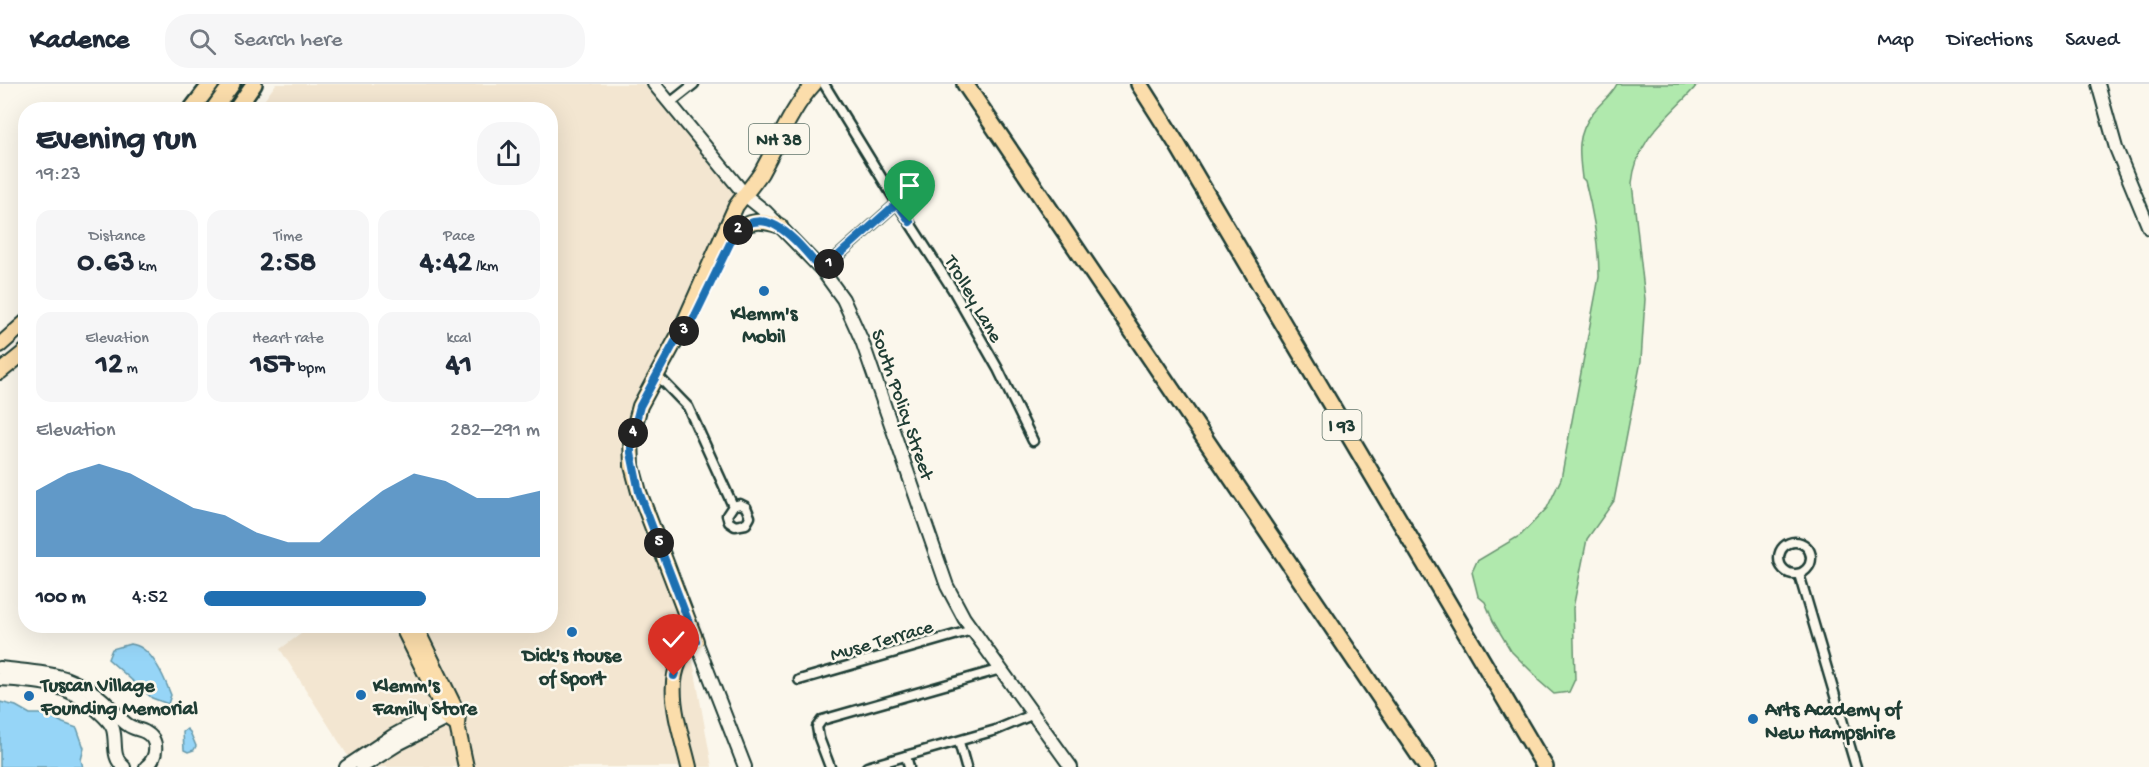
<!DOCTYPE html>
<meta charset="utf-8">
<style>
body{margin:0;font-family:"Gochi Hand",sans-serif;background:#f6f6f7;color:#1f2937;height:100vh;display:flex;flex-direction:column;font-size:22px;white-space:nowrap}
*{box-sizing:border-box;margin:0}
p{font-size:20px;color:#747a83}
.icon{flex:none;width:33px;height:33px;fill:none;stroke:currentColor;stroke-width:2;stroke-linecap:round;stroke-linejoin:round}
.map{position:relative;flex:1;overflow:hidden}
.side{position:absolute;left:18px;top:18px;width:540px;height:531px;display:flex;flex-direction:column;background:#fff;border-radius:24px;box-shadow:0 6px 24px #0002}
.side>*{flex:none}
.pin{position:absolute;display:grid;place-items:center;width:51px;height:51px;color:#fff;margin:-62px -26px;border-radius:50% 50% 50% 0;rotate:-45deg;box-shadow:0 0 6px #0007}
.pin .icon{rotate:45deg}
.km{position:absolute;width:30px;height:30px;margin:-15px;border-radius:50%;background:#222;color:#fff;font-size:16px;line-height:30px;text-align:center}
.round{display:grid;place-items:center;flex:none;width:63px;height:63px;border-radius:24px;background:#f6f6f7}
.summary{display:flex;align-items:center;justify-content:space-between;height:102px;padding:0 18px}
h1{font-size:33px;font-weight:700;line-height:45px}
.stats{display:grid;grid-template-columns:repeat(3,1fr);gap:9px;height:102px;padding:6px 18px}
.stats div{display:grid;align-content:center;border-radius:15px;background:#f6f6f7;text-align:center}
.stats b{font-size:30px;font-weight:700}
.stats small{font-size:16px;font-weight:400}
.stats p{font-size:16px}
.chart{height:168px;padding:12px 18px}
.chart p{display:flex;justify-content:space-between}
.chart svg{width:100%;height:108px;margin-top:6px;fill:#1f6fb2;opacity:.7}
ul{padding:0 18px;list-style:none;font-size:20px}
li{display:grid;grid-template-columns:96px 72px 1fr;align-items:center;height:45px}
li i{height:15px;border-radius:8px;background:#1f6fb2}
header{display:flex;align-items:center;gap:36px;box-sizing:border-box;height:84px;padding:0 30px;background:#fff;border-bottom:2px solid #e0e1e3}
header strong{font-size:28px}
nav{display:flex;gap:33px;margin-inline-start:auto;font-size:21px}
.search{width:420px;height:54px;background:#f6f6f7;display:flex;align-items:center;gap:15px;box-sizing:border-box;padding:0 21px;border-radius:24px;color:#747a83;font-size:22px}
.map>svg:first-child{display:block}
</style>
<header>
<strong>Kadence</strong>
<div class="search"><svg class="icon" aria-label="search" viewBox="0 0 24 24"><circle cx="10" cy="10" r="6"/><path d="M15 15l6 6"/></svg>Search here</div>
<nav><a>Map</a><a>Directions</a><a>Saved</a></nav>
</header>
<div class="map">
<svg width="2149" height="683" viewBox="0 0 2149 683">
<rect width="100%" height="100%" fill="#fbf7ec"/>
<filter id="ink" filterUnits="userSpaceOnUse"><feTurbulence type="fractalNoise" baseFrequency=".0167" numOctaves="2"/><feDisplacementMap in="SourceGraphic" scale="12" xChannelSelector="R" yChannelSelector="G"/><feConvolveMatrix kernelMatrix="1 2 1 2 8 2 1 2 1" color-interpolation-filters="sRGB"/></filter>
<g filter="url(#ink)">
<g fill="#f3e6d1">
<path d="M 276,0 L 644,0 L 736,111 L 631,333 L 626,365 L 628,398 L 689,555 L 712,683 L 471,683 L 466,641 L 418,542 L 550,542 L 550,26 L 257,26 Z"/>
<path d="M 312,542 L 398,542 L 455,654 L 460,683 L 355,683 L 280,565 Z"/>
</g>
<path fill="#b0e9ad" stroke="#689370" stroke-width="1.5" d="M 1617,0 L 1698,0 C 1670,33 1637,52 1632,99 L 1645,215 L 1641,277 L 1614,417 L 1587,455 L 1573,524 L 1575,595 L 1569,608 L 1554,610 L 1538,596 L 1537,593 L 1511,567 L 1493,537 L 1485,518 L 1478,512 L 1472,488 L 1477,477 L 1521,451 L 1547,424 L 1561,395 L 1599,193 C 1599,160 1593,128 1585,97 L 1582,94 C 1579,69 1576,52 1592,30 C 1600,19 1611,12 1617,0 Z"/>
<g fill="#96d5f7" stroke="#6698a9" stroke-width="1.5">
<path d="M 130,560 C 151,561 164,593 171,611 L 168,620 L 152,614 L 108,575 L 112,565 Z"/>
<path d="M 0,618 L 16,622 L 30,630 L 47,630 L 63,639 L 77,644 L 84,664 L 81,676 L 83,683 L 0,683 Z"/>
<path d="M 187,645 L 190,648 L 196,662 L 194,666 L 188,668 L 184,666 L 183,648 Z"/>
</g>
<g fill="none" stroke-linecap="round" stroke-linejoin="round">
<defs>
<g id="street">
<path d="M 824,0 L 897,119 L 953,206 L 998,285 L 1033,357"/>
<path d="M 670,19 L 694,0"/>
<path d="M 822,186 L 897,119"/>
<path d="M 657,291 L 688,323 L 733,422 L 727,431 L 729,438 L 735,442 L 746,440 L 750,433 L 746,423 L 740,420 L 733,422"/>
<circle cx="1795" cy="474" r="16"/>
<path d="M 1799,490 L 1856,683"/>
<path d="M 799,596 L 972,546"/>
<path d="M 959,658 L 966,683"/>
<path d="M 906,672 L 909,683"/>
<path d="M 830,683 L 819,654 L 817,643 L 822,636 L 1001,585"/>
<path d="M 867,683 L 996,646 L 1034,630"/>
</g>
<g id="secondary">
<path d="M 654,0 L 746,112 L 766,128 L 822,186 L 843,215 L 862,257 L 947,502 L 964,534 L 1071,683"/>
<path d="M 2098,0 L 2116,64 L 2149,144"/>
<path d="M 696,557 L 745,683"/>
<path d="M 0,584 C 22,587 43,587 65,594 C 80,600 97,609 108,621 C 115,627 120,636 128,641 C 133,645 140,645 145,648 C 160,656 157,674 146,683"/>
<path d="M 0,595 C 39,598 63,598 95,624 C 101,630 110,636 113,645 C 117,659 111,673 124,683"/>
<path d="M 346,683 L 394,651 L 449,621"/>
<path d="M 362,683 L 400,659 L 455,631"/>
</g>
<g id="primary">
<path d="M 735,149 C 749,135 762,136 780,142"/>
<path d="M 0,261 L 26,238"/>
<path d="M 0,288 L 26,267"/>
<path d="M 402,542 L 448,635 L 457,641"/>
<path d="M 415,542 L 458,630 L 457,641 L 466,683"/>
<path d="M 689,683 C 680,643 656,587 696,557 L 639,408 L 632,382 L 631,355 L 640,322 L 678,252 L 736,122 C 744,111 753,101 761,89 C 778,59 791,25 814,0"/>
</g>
<g id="highway">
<path d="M 965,0 L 1427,683"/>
<path d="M 1139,0 L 1177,60 L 1545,683"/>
<path d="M 191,26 L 211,0"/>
<path d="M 213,26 L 232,0"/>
<path d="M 236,26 L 254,0"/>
</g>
</defs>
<use href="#street" stroke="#1f3d34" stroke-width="13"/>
<use href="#secondary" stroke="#1f3d34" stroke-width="16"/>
<use href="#primary" stroke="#1f3d34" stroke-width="18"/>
<use href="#highway" stroke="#1f3d34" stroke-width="20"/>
<use href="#street" stroke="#fbf7ec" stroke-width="8"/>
<use href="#secondary" stroke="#fbf7ec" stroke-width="12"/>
<use href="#primary" stroke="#fbddab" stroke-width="14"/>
<use href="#highway" stroke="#fbddab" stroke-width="15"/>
</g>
</g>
<g fill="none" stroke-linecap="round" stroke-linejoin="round" filter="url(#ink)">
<defs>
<path id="route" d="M 674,592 C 678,577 684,566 696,557 L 639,408 L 631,369 L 631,356 L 640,322 L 678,252 L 690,242 L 735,149 C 769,115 800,163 822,186 L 897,119 L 910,138"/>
</defs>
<use href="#route" stroke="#fff" stroke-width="12"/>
<use href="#route" stroke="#1f6fb2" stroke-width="8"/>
</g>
<g fill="#1f6fb2" stroke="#fbf7ec" stroke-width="2">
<circle cx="764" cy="207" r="6"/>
<circle cx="572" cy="548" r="6"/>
<circle cx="361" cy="611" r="6"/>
<circle cx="29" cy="612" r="6"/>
<circle cx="1753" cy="635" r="6"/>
</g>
<g text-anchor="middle" stroke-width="5" stroke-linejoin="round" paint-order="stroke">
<g fill="#fbf7ec" stroke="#61756b" stroke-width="1.5">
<rect x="749" y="40" width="60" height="30" rx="4.5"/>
<rect x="1322.5" y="326" width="39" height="30" rx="4.5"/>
</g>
<g font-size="18" font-weight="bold" fill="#1f3d34">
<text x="779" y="61">NH 38</text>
<text x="1342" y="347">I 93</text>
</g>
<g font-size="20" fill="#1f3d34" stroke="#fbf7ec">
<text transform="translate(975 214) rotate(60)" y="7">Trolley Lane</text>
<text transform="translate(904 320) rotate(71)" y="7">South Policy Street</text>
<text transform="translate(881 555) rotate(-16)" y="7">Muse Terrace</text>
</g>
<g font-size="20" font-weight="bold" fill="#1f3d34" stroke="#fbf7ec" text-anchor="start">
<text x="764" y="235" text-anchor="middle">Klemm's<tspan x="764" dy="23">Mobil</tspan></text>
<text x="572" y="577" text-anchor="middle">Dick's House<tspan x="572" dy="23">of Sport</tspan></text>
<text x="41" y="607">Tuscan Village<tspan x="41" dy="23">Founding Memorial</tspan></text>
<text x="373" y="607">Klemm's<tspan x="373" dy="23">Family Store</tspan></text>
<text x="1765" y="631">Arts Academy of<tspan x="1765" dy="23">New Hampshire</tspan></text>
</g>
</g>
</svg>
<div class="pin" style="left:910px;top:138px;background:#1e9e55"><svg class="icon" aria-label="arrive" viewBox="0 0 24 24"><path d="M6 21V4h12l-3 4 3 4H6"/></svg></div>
<div class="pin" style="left:674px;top:592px;background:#d93025"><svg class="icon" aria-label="check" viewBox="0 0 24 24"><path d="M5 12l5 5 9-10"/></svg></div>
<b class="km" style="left:829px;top:180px">1</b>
<b class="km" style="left:738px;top:146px">2</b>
<b class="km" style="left:684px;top:247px">3</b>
<b class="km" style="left:633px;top:349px">4</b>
<b class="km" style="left:659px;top:459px">5</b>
<section class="side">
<div class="summary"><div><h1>Evening run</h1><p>19:23</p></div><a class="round"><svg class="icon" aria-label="share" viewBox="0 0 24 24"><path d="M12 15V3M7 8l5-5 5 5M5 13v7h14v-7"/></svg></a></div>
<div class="stats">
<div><p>Distance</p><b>0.63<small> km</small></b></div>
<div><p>Time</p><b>2:58</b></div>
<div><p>Pace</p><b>4:42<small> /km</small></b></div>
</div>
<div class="stats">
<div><p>Elevation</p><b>12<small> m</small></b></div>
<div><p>Heart rate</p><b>157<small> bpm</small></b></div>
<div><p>kcal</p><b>41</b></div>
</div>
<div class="chart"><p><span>Elevation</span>282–291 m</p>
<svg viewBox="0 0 160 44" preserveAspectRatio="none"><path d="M0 44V17L10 10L20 6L30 10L40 17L50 24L60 27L70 34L80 38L90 38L100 27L110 17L120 10L130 13L140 20L150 20L160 17V44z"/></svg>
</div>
<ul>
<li><b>100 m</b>4:52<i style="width:66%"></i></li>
</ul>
</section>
</div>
